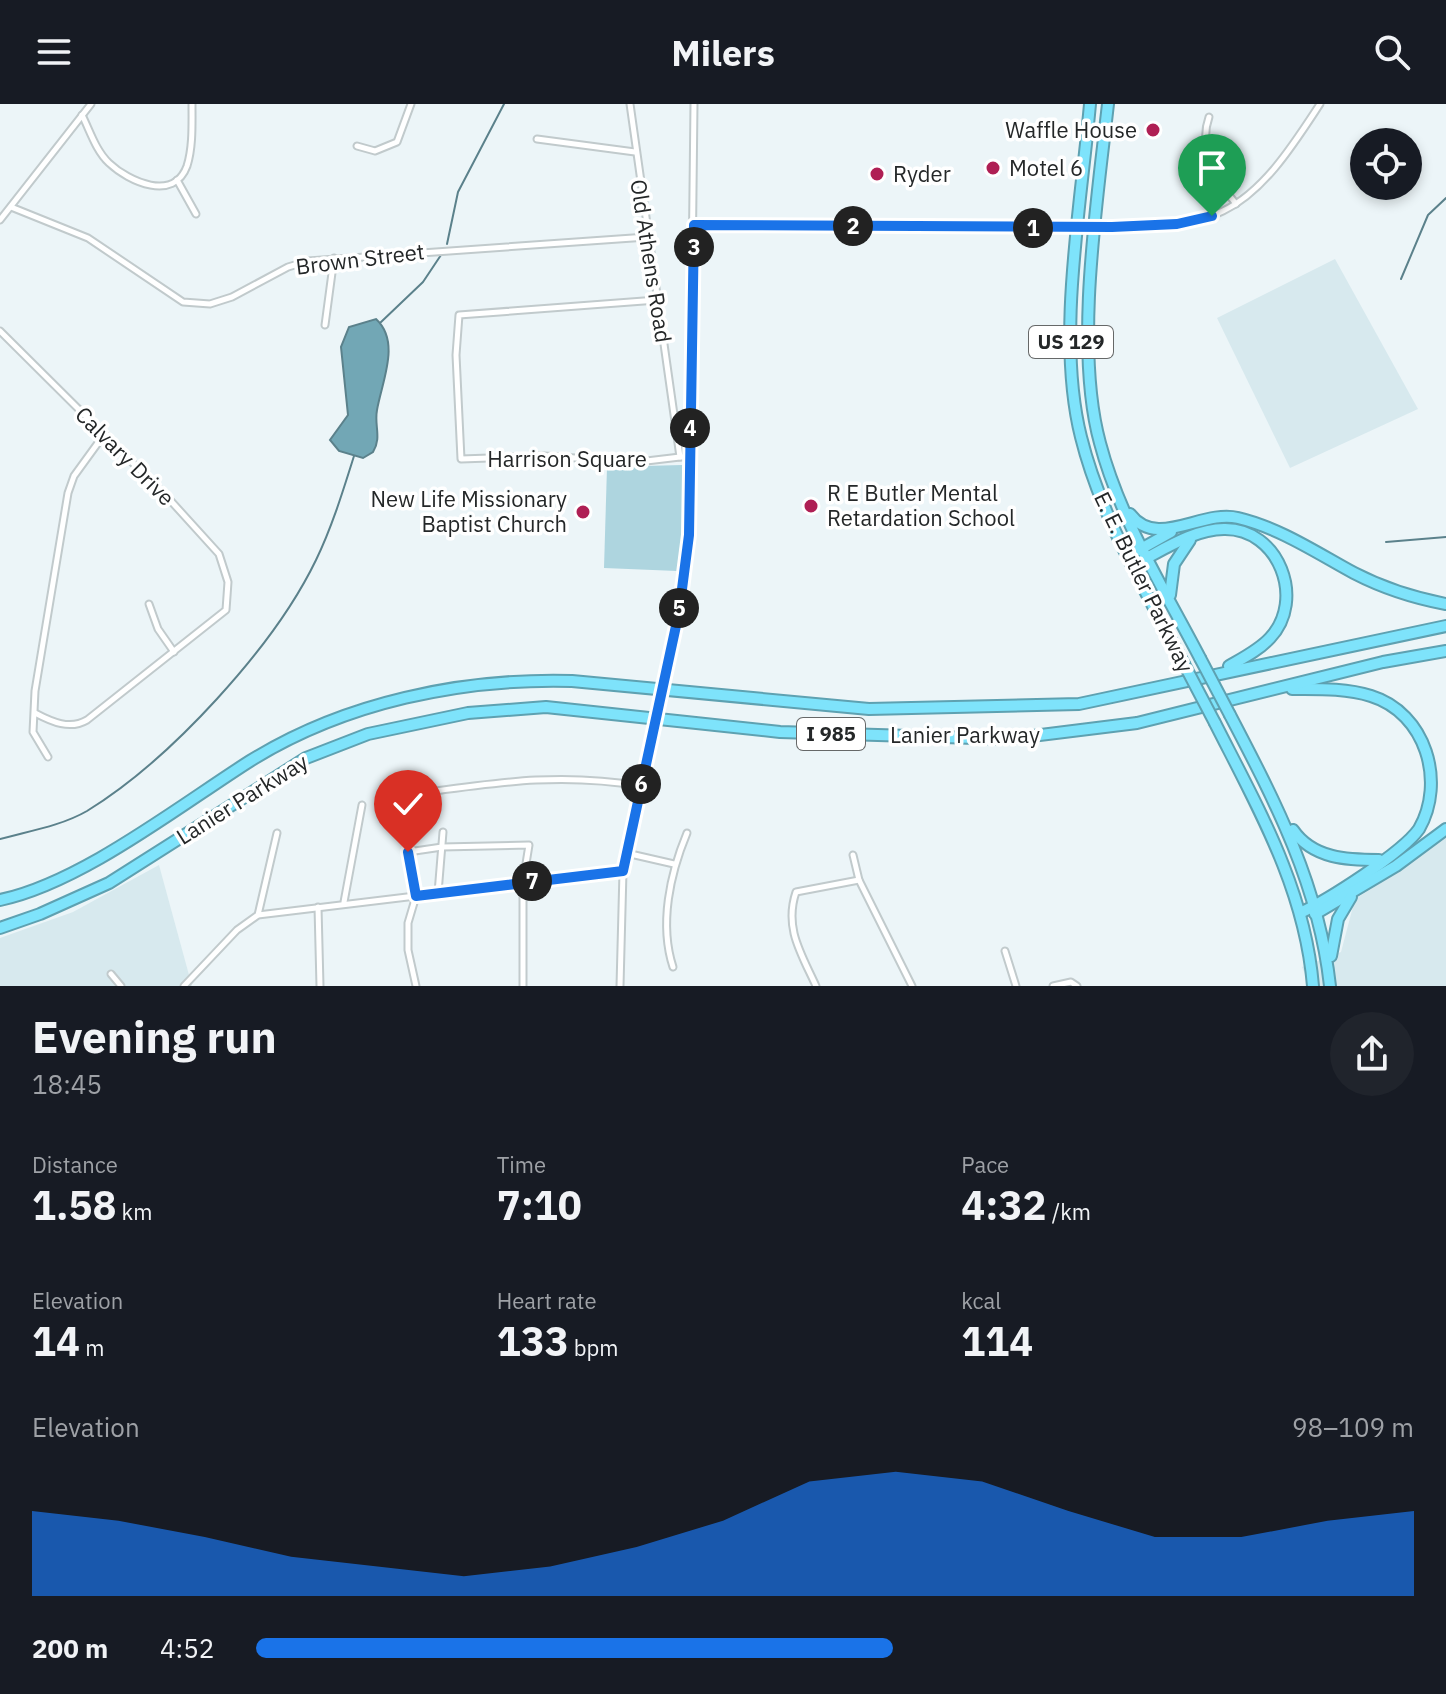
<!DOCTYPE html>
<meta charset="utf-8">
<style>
body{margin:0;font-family:"IBM Plex Sans",sans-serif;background:#20242c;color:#f1f3f6;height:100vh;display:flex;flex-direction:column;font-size:30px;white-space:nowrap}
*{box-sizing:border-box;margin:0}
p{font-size:26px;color:#9ea1a6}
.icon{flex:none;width:44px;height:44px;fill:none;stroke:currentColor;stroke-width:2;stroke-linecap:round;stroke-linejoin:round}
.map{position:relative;height:882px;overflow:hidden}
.details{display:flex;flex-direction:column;background:#171b24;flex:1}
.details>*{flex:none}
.fabs{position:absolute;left:1350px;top:24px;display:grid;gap:16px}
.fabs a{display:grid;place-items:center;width:72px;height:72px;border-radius:50%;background:#171b24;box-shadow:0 4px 12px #0003;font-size:40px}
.pin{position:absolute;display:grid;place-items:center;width:68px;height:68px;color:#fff;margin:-82px -34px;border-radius:50% 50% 50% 0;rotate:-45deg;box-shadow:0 0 8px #0007}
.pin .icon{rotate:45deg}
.km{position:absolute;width:40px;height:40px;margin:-20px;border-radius:50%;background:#222;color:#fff;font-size:22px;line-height:40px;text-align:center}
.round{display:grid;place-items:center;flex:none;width:84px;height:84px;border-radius:42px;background:#20242c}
.overview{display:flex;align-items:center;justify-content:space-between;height:136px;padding:0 32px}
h1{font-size:44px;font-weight:700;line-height:60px}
.stats{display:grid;grid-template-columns:repeat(3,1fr);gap:12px;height:136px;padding:8px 32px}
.stats div{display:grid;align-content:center}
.stats b{font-size:40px;font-weight:700}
.stats small{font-size:22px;font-weight:400}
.stats p{font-size:22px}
.chart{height:224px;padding:16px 32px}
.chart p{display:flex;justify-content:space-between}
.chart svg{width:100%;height:144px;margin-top:8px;fill:#1a73e8;opacity:.7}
ul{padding:0 32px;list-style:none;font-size:26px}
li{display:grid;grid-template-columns:128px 96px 1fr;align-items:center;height:60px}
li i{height:20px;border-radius:10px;background:#1a73e8}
header{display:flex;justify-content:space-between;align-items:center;height:104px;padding:0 32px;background:#171b24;font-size:36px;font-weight:700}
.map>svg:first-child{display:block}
</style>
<header><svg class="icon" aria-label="menu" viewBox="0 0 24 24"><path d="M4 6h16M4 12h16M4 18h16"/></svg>Milers<svg class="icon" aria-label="search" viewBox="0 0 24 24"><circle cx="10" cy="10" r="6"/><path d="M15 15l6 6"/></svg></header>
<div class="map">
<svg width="1446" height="882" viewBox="0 0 1446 882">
<rect width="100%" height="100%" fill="#ecf5f8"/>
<g fill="#d7e9ee">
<path d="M 1335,155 L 1418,305 L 1290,364 L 1217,214 Z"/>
<path d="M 1446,731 L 1446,882 L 1310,882 L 1302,863 L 1341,848 L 1355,795 L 1400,767 Z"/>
<path d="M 159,761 L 192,882 L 0,882 L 0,834 L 73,808 Z"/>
</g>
<path fill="#aed5df" d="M 682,361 L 682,427 L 677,467 L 604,464 L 607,363 Z"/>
<path fill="#72a7b5" stroke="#5b818b" stroke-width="2" d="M 376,215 C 401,238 382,277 377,306 C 374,322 382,333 373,348 L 363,354 L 339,347 L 330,336 L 348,311 L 341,243 L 349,223 Z"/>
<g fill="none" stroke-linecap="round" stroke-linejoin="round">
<g stroke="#5b818b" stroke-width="2">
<path d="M 447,140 L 458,88 L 504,0"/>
<path d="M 1401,175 L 1428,111 L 1446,94"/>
<path d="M 380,219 L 423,178 L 441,151"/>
<path d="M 1386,438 L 1446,433"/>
<path d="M 0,735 C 29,727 61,722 87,707 C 170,656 274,543 316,456 C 332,423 343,387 354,352"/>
</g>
<defs>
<g id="street">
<path d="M 630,0 L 680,353 L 690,353"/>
<path d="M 82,11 C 90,27 96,47 109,59 C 129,78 174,98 187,62 C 193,43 192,20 192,0"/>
<path d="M 1209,13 C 1198,44 1216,76 1236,100"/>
<path d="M 537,35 L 635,48"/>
<path d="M 357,42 L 375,47 L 397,38 L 411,0"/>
<path d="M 177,76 L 196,110"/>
<path d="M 11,103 L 88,134 L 183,198 L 210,200 L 232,193 L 288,163 L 308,157 L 647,133"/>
<path d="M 0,116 L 91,0"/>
<path d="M 694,121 C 784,122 873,121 963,122 C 1030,123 1165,136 1223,107 C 1265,87 1295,38 1320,0"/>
<path d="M 657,196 L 459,211 L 456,251 L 461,355 L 544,352 L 638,358 L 680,353"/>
<path d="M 325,221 L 334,154"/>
<path d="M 0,227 L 170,396 L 219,450 L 228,478 L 226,506 L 87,616 C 70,626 52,618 35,609"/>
<path d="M 149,500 L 158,525 L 174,548"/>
<path d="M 663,574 L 679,508 L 689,431 L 694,0"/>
<path d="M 48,653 L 33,628 L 35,587 L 68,389 L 74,372 L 103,332"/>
<path d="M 413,690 C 495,679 558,668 641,682"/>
<path d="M 626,749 L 674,760"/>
<path d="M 853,751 L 859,776 L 912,882"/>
<path d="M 438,789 L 443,728"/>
<path d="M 344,798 L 362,701"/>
<path d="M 318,803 L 320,882"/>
<path d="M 258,811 L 277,729"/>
<path d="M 1005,847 L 1016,882"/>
<path d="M 673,863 C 659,820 670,770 687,729"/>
<path d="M 111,870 L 121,882"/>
<path d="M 184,882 L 237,826 L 258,811 L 623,767"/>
<path d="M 416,882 L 408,846 L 408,819 L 416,792 L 408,748 L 442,743 L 529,741 L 523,778 L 523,882"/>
<path d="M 620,882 L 623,767 L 649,634"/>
<path d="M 816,882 C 801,849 784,824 796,788 L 859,776"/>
<path d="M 1053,882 L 1071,878 L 1077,882"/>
</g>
<g id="highway">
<path d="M 1090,0 C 1081,103 1056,234 1081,333 C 1101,414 1146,487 1184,560"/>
<path d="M 1108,0 C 1097,98 1074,245 1100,339 C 1120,415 1164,485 1200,554"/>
<path d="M 1130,410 C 1157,446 1202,405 1238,414 C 1280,424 1317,449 1354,469 C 1383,484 1414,494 1446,500"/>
<path d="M 1139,446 L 1171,428"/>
<path d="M 1133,461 C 1160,448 1193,425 1224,425 C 1279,424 1306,496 1270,534 C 1259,546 1243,554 1229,562"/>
<path d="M 1170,491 L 1174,460 L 1190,436"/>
<path d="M 1292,585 C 1318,585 1346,584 1371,592 C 1426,609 1446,678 1419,725 C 1402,749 1328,796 1300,809"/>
<path d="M 1230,611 C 1276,699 1319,782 1330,882"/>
<path d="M 1215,619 C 1258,704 1305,785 1313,882"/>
<path d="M 1293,726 C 1313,755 1348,756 1379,756"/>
<path d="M 0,796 C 81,779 179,702 250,657 C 345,598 462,574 572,577 L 869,605 L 1079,600 L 1446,522"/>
<path d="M 1315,810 L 1396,762 L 1446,725"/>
<path d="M 0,824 L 40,810 L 109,779 L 306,654 L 368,630 L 468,609 L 546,603 L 780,628 L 1008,635 L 1137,619 L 1383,558 L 1446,547"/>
<path d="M 1331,852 L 1338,815 L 1351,793"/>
</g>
</defs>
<use href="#street" stroke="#c1cacc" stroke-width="9"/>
<use href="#highway" stroke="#5ea1b1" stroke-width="14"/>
<use href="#street" stroke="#fff" stroke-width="5"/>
<use href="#highway" stroke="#7ee3fb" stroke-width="10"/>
<defs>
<path id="street-bridge" d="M 649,634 L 663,574"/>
<g id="highway-bridge">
<path d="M 1200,554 L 1230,611"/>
<path d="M 1184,560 L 1215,619"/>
</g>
</defs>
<use href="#street-bridge" stroke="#c1cacc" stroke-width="9" stroke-linecap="butt"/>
<use href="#highway-bridge" stroke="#5ea1b1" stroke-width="14" stroke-linecap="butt"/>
<use href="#street-bridge" stroke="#fff" stroke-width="5"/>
<use href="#highway-bridge" stroke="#7ee3fb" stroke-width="10"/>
</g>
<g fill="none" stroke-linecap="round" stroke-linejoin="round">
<defs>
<path id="route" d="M 408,748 L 416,792 L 623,767 L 679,508 L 689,431 L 694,121 L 1112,123 L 1177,120 L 1212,112"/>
</defs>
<use href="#route" stroke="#fff" stroke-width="16"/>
<use href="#route" stroke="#1a73e8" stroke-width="10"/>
</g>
<g fill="#af1f54" stroke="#fff" stroke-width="3">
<circle cx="1153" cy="26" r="8"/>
<circle cx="993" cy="64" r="8"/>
<circle cx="877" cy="70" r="8"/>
<circle cx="811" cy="402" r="8"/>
<circle cx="583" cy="408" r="8"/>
</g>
<g text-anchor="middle" stroke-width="7" stroke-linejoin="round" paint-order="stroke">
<g fill="#fff" stroke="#666868" stroke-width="2">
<rect x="1029" y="222" width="84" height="32" rx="6"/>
<rect x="797" y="614" width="68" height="32" rx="6"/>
</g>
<g font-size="20" font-weight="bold" fill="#242728">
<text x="1071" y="245">US 129</text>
<text x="831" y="637">I 985</text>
</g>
<g font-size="22" fill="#242728" stroke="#fff" text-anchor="start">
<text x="1137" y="34" text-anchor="end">Waffle House</text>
<text x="1009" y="72">Motel 6</text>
<text x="893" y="78">Ryder</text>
<text x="827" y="397">R E Butler Mental<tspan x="827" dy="25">Retardation School</tspan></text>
<text x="567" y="403" text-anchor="end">New Life Missionary<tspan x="567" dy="25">Baptist Church</tspan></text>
</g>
<g font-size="22" fill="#242728" stroke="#fff">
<text transform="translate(360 155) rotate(-7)" y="8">Brown Street</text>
<text transform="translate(651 157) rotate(81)" y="8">Old Athens Road</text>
<text transform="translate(125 352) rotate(45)" y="8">Calvary Drive</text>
<text x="567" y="363">Harrison Square</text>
<text transform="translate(1144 478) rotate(64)" y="8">E. E. Butler Parkway</text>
<text x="965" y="639">Lanier Parkway</text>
<text transform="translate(242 695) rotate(-32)" y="8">Lanier Parkway</text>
</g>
</g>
</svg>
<div class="fabs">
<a><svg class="icon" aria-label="locate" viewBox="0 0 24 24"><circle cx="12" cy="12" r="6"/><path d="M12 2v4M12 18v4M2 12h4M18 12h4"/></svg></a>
</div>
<div class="pin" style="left:1212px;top:112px;background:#1e9e55"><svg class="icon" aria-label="arrive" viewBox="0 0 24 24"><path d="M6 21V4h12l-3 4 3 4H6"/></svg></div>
<div class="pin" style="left:408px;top:748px;background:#d93025"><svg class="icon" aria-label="check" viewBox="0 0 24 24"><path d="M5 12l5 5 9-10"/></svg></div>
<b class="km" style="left:1033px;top:124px">1</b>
<b class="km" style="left:853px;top:122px">2</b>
<b class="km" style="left:694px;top:143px">3</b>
<b class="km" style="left:690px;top:324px">4</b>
<b class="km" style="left:679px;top:504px">5</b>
<b class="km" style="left:641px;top:680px">6</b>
<b class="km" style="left:532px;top:777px">7</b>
</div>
<section class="details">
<div class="overview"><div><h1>Evening run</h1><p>18:45</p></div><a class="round"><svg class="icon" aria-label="share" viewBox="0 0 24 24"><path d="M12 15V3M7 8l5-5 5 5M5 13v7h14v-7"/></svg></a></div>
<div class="stats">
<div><p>Distance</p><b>1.58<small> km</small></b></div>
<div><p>Time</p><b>7:10</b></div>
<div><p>Pace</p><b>4:32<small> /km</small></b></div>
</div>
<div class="stats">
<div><p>Elevation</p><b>14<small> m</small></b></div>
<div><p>Heart rate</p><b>133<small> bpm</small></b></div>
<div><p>kcal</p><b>114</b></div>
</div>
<div class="chart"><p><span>Elevation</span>98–109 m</p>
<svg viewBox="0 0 160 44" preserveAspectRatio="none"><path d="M0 44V18L10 21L20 26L30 32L40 35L50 38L60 35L70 29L80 21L90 9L100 6L110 9L120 18L130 26L140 26L150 21L160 18V44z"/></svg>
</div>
<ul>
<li><b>200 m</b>4:52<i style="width:55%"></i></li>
</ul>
</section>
